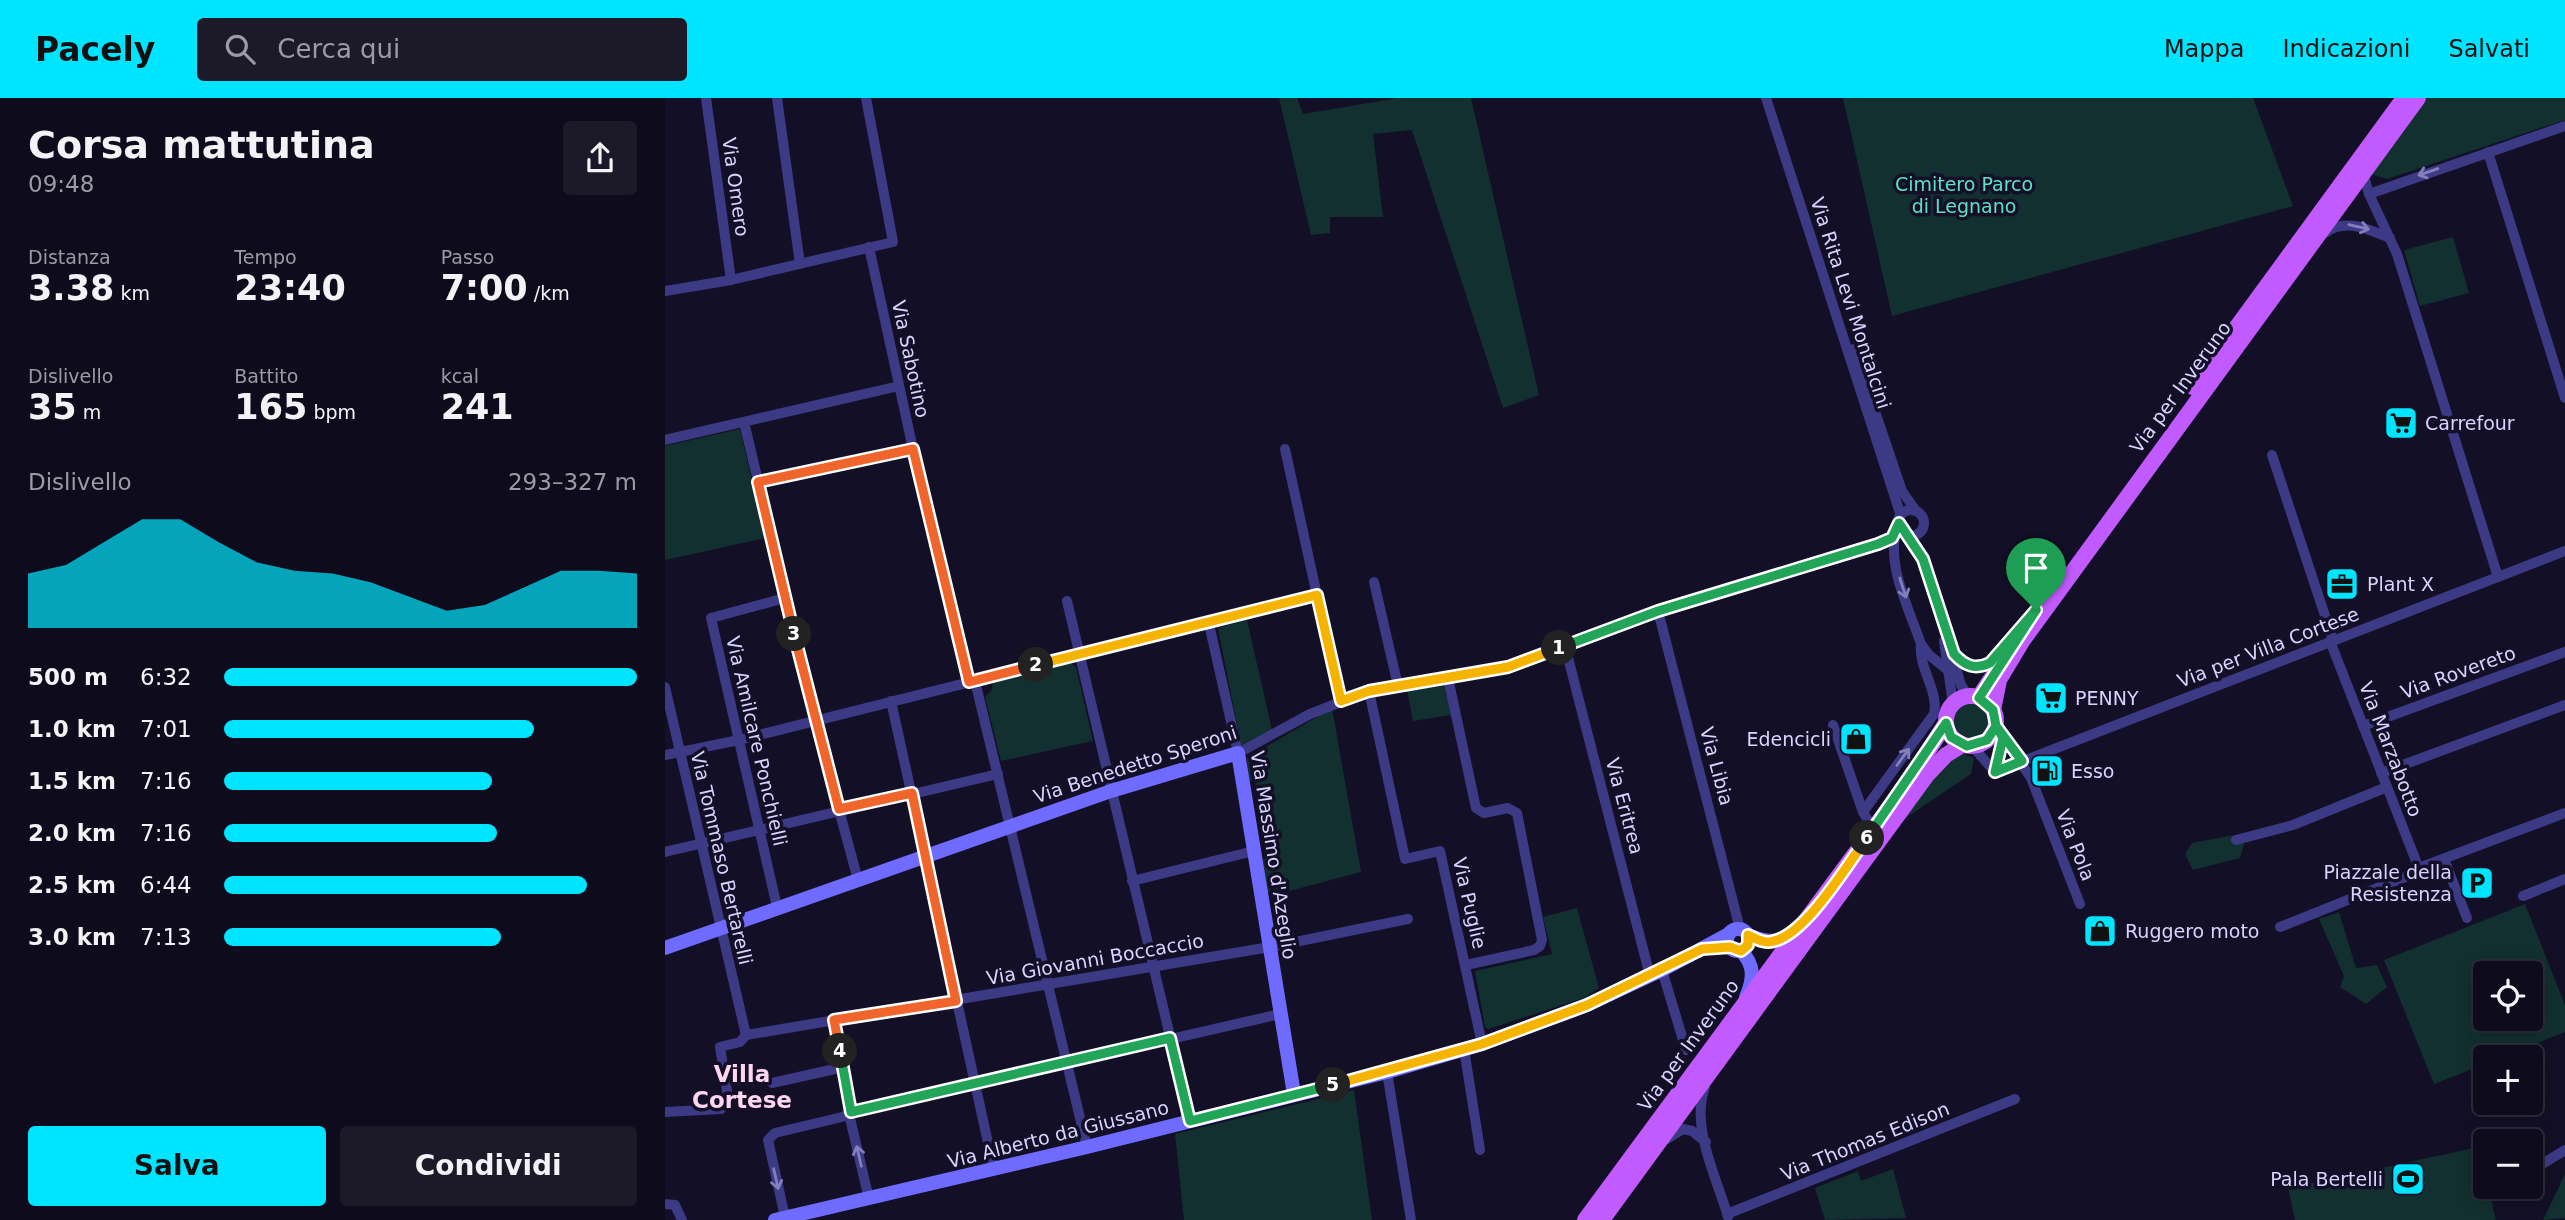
<!DOCTYPE html>
<html lang="it">
<meta charset="utf-8">
<style>
body{margin:0;font-family:"DejaVu Sans",sans-serif;background:#1c1929;color:#f1f3f6;height:100vh;display:flex;flex-direction:column;font-size:26px;white-space:nowrap}
*{box-sizing:border-box;margin:0}
p{font-size:23px;color:#9b9ba3}
.icon{flex:none;width:38px;height:38px;fill:none;stroke:currentColor;stroke-width:2;stroke-linecap:round;stroke-linejoin:round}
.map{position:relative;flex:1;overflow:hidden}
.drawer{display:flex;flex-direction:column;background:#0e0b1c;width:665px}
.drawer>*{flex:none}
.buttons{position:absolute;left:1808px;top:863px;display:grid;gap:14px}
.buttons a{display:grid;place-items:center;width:70px;height:70px;border-radius:7px;background:#0e0b1c;box-shadow:0 4px 18px #0003,0 0 0 2px #2e2b3b;font-size:35px}
.pin{position:absolute;display:grid;place-items:center;width:60px;height:60px;color:#fff;margin:-72px -30px;border-radius:50% 50% 50% 0;rotate:-45deg;box-shadow:0 0 7px #0007}
.pin .icon{rotate:45deg}
.km{position:absolute;width:35px;height:35px;margin:-18px;border-radius:50%;background:#222;color:#fff;font-size:19px;line-height:35px;text-align:center}
.round{display:grid;place-items:center;flex:none;width:74px;height:74px;border-radius:7px;background:#1c1929}
.headline{display:flex;align-items:center;justify-content:space-between;height:119px;padding:0 28px}
h1{font-size:38px;font-weight:700;line-height:52px}
.stats{display:grid;grid-template-columns:repeat(3,1fr);gap:10px;height:119px;padding:7px 28px}
.stats div{display:grid;align-content:center}
.stats b{font-size:35px;font-weight:700}
.stats small{font-size:19px;font-weight:400}
.stats p{font-size:19px}
.chart{height:196px;padding:14px 28px}
.chart p{display:flex;justify-content:space-between}
.chart svg{width:100%;height:126px;margin-top:7px;fill:#00e5ff;opacity:.7}
.primary-button{display:flex;gap:14px;margin-top:auto;padding:14px 28px}
.primary-button a{flex:1;height:80px;border-radius:7px;background:#00e5ff;color:#111;font-size:28px;font-weight:700;line-height:80px;text-align:center}
.primary-button a+a{background:#1c1929;color:#f1f3f6}
ul{padding:0 28px;list-style:none;font-size:23px}
li{display:grid;grid-template-columns:112px 84px 1fr;align-items:center;height:52px}
li i{height:18px;border-radius:9px;background:#00e5ff}
header{display:flex;align-items:center;gap:42px;box-sizing:border-box;height:98px;padding:0 35px;background:#00e5ff;color:#111}
header strong{font-size:33px}
nav{display:flex;gap:38px;margin-inline-start:auto;font-size:24px}
.search{width:490px;height:63px;background:#1c1929;display:flex;align-items:center;gap:18px;box-sizing:border-box;padding:0 24px;border-radius:7px;color:#9b9ba3;font-size:26px}
main{display:flex;flex:1;min-height:0}
.map>svg:first-child{display:block}
</style>
<header>
<strong>Pacely</strong>
<div class="search"><svg class="icon" aria-label="search" viewBox="0 0 24 24"><circle cx="10" cy="10" r="6"/><path d="M15 15l6 6"/></svg>Cerca qui</div>
<nav><a>Mappa</a><a>Indicazioni</a><a>Salvati</a></nav>
</header>
<main>
<section class="drawer">
<div class="headline"><div><h1>Corsa mattutina</h1><p>09:48</p></div><a class="round"><svg class="icon" aria-label="share" viewBox="0 0 24 24"><path d="M12 15V3M7 8l5-5 5 5M5 13v7h14v-7"/></svg></a></div>
<div class="stats">
<div><p>Distanza</p><b>3.38<small> km</small></b></div>
<div><p>Tempo</p><b>23:40</b></div>
<div><p>Passo</p><b>7:00<small> /km</small></b></div>
</div>
<div class="stats">
<div><p>Dislivello</p><b>35<small> m</small></b></div>
<div><p>Battito</p><b>165<small> bpm</small></b></div>
<div><p>kcal</p><b>241</b></div>
</div>
<div class="chart"><p><span>Dislivello</span>293–327 m</p>
<svg viewBox="0 0 160 44" preserveAspectRatio="none"><path d="M0 44V25L10 22L20 14L30 6L40 6L50 14L60 21L70 24L80 25L90 28L100 33L110 38L120 36L130 30L140 24L150 24L160 25V44z"/></svg>
</div>
<ul>
<li><b>500 m</b>6:32<i style="width:100%"></i></li>
<li><b>1.0 km</b>7:01<i style="width:75%"></i></li>
<li><b>1.5 km</b>7:16<i style="width:65%"></i></li>
<li><b>2.0 km</b>7:16<i style="width:66%"></i></li>
<li><b>2.5 km</b>6:44<i style="width:88%"></i></li>
<li><b>3.0 km</b>7:13<i style="width:67%"></i></li>
</ul>
<div class="primary-button"><a>Salva</a><a>Condividi</a></div>
</section>
<div class="map">
<svg width="1900" height="1122" viewBox="0 0 1900 1122">
<rect width="100%" height="100%" fill="#130f26"/>
<g fill="#12302f" fill-rule="evenodd">
<path d="M 614,0 L 632,0 L 638,16 L 733,0 L 806,0 L 874,297 L 838,310 L 747,32 L 708,36 L 718,119 L 665,119 L 665,135 L 646,137 Z"/>
<path d="M 1178,0 L 1588,0 L 1628,108 L 1227,218 Z"/>
<path d="M 1762,0 L 1900,0 L 1900,22 L 1722,81 L 1706,76 Z"/>
<path d="M 1788,139 L 1804,195 L 1755,208 L 1739,152 Z"/>
<path d="M 75,331 L 100,440 L 0,462 L 0,348 Z"/>
<path d="M 582,522 L 607,632 L 576,647 L 553,530 Z"/>
<path d="M 405,565 L 411,569 L 428,643 L 336,663 L 320,599 L 327,592 L 328,583 Z"/>
<path d="M 779,585 L 786,617 L 748,623 L 742,592 Z"/>
<circle cx="1306" cy="623" r="17"/>
<path d="M 667,610 L 696,774 L 609,797 L 607,794 L 602,794 L 597,762 L 602,759 L 590,683 L 583,682 L 582,660 Z"/>
<path d="M 1297,655 L 1309,660 L 1306,676 L 1230,727 L 1278,666 Z"/>
<path d="M 1569,737 L 1579,746 L 1575,760 L 1528,772 L 1520,756 L 1527,745 Z"/>
<path d="M 1860,806 L 1900,907 L 1900,934 L 1837,959 L 1820,959 L 1820,966 L 1769,986 L 1719,862 ZM 1820,875 L 1866,875 L 1866,920 L 1820,920 Z"/>
<path d="M 912,810 L 934,890 L 919,900 L 823,931 L 820,929 L 810,873 L 887,856 L 878,819 Z"/>
<path d="M 1674,814 L 1691,870 L 1712,867 L 1722,889 L 1701,906 L 1675,889 L 1679,878 L 1654,821 Z"/>
<path d="M 689,992 L 707,1122 L 519,1122 L 510,1036 Z"/>
<path d="M 1814,1049 L 1820,1088 L 1823,1089 L 1831,1122 L 1630,1122 L 1623,1090 Z"/>
<path d="M 1228,1071 L 1241,1120 L 1160,1122 L 1150,1090 L 1193,1073 L 1196,1083 Z"/>
<path d="M 1900,1076 L 1900,1120 L 1878,1122 Z"/>
</g>
<g fill="none" stroke-linecap="round" stroke-linejoin="round">
<g stroke="#3d3a85" stroke-width="10">
<path d="M 41,0 L 66,182"/>
<path d="M 112,0 L 135,166"/>
<path d="M 1101,0 L 1235,415 L 1234,421"/>
<path d="M 1823,54 L 1900,300"/>
<path d="M 1698,75 L 1704,96 L 1732,156 L 1833,479"/>
<path d="M 1704,96 L 1900,28"/>
<path d="M 1660,135 C 1680,119 1704,132 1725,140"/>
<path d="M 204,149 L 248,351 L 304,584"/>
<path d="M 0,193 L 66,182 L 228,144 L 201,0"/>
<path d="M 1189,251 L 1237,393 L 1251,413"/>
<path d="M 79,324 L 150,623 L 193,782"/>
<path d="M 0,342 L 234,288"/>
<path d="M 620,351 L 675,603"/>
<path d="M 1607,357 L 1668,542"/>
<path d="M 93,384 L 248,351"/>
<circle cx="1246" cy="425" r="13"/>
<path d="M 1234,425 C 1218,462 1244,510 1256,546 L 1264,557 L 1284,573"/>
<path d="M 1238,435 L 1258,462 L 1296,587 L 1303,598"/>
<path d="M 709,484 L 733,588"/>
<path d="M 402,503 L 525,1023"/>
<path d="M 993,513 L 1075,831"/>
<path d="M 544,526 L 573,655 L 645,616 L 704,593 L 843,569 L 993,513 L 1227,440"/>
<path d="M 1279,543 L 1288,606"/>
<path d="M 1665,543 L 1751,763 L 1751,771"/>
<path d="M 900,548 L 985,878"/>
<path d="M 1289,556 C 1321,592 1349,533 1371,512"/>
<path d="M 783,580 L 811,710 L 819,715 L 843,710 L 852,715 L 877,842 L 875,848 L 869,852 L 801,867"/>
<path d="M 310,583 L 422,1049"/>
<path d="M 0,589 L 81,937"/>
<path d="M 704,593 L 740,761 L 775,753 L 817,946"/>
<path d="M 226,603 L 329,1072"/>
<path d="M 1168,627 L 1198,714 L 1208,731"/>
<path d="M 1331,628 L 1366,680 L 1415,806"/>
<path d="M 1698,628 L 1900,554"/>
<path d="M 1307,648 L 1330,674 L 1900,453"/>
<path d="M 0,657 L 74,642 L 652,497"/>
<path d="M 1330,674 L 1338,640"/>
<path d="M 1716,675 L 1900,607"/>
<path d="M 1198,714 L 1269,616 C 1274,592 1253,570 1256,546"/>
<path d="M 1571,742 L 1628,727 L 1722,689"/>
<path d="M 0,754 L 333,676"/>
<path d="M 1779,761 L 1802,820"/>
<path d="M 467,783 L 589,753"/>
<path d="M 1858,798 L 1900,781"/>
<path d="M 112,809 L 46,520 L 120,500"/>
<path d="M 1615,829 L 1745,777 L 1751,771 L 1900,715"/>
<path d="M 997,872 L 1021,952"/>
<path d="M 169,922 L 186,1014"/>
<path d="M 81,937 L 605,849 L 743,821"/>
<path d="M 799,951 L 815,1052"/>
<path d="M 722,974 L 746,1122"/>
<path d="M 107,985 L 179,969"/>
<path d="M 1040,989 C 1025,1029 1052,1080 1063,1119"/>
<path d="M 0,1014 L 56,1011 L 61,1007 L 63,999 L 55,949 L 75,944 L 81,937"/>
<path d="M 184,1016 L 204,1101"/>
<path d="M 1000,1042 L 1018,1031 L 1027,1033 L 1041,1044"/>
<path d="M 1866,1073 L 1900,1052"/>
<path d="M 0,1106 L 10,1107 L 17,1122"/>
<path d="M 1062,1116 L 1350,1001"/>
<path d="M 120,1119 L 103,1042 L 110,1035 L 177,1019 L 186,1014 L 615,916"/>
</g>
<g stroke="#6f6bff" stroke-width="14">
<circle cx="1073" cy="842" r="11"/>
<path d="M 1083,837 C 1103,846 1116,845 1132,830"/>
<path d="M 0,850 L 446,693 L 573,655 L 629,996"/>
<path d="M 1076,853 C 1090,867 1089,881 1081,899"/>
<path d="M 110,1122 L 422,1049 L 722,974 L 817,946 L 922,907 L 997,872 L 1064,836"/>
</g>
<g stroke="#c25bff" stroke-width="16">
<path d="M 1528,289 L 1739,0"/>
<circle cx="1306" cy="623" r="25"/>
<path d="M 1314,599 L 1330,575"/>
<path d="M 1328,612 L 1334,582 L 1358,542 L 1753,0"/>
<path d="M 920,1122 L 1243,684 L 1281,625"/>
<path d="M 937,1122 L 1262,677 L 1281,657 L 1297,647"/>
</g>
</g>
<defs><path id="oneway-shaft" d="M-6 0H5M1.5-3L5.5 0L1.5 3" fill="none" stroke-width="1.6" stroke-linecap="round" stroke-linejoin="round" transform="scale(1.75)"/></defs>
<g stroke="#837fbc">
<use href="#oneway-shaft" transform="translate(1763 74) rotate(161)"/>
<use href="#oneway-shaft" transform="translate(1694 129) rotate(13)"/>
<use href="#oneway-shaft" transform="translate(1238 490) rotate(72)"/>
<use href="#oneway-shaft" transform="translate(1238 659) rotate(-54)"/>
<use href="#oneway-shaft" transform="translate(194 1058) rotate(-103)"/>
<use href="#oneway-shaft" transform="translate(111 1081) rotate(77)"/>
</g>
<g fill="none" stroke-linecap="round" stroke-linejoin="round">
<defs>
<path id="split-1" d="M 894,550 L 993,513 L 1213,446 L 1227,440 L 1234,425 L 1258,461 L 1289,556 C 1300,568 1310,572 1325,565 L 1371,512"/>
<path id="split-2" d="M 371,567 L 652,497 L 676,603 L 704,593 L 843,569 L 894,550"/>
<path id="split-3" d="M 129,536 L 93,384 L 248,351 L 304,584 L 371,567"/>
<path id="split-4" d="M 129,536 L 174,711 L 247,695 L 291,903 L 169,922 L 175,953"/>
<path id="split-5" d="M 175,953 L 186,1014 L 505,940 L 525,1023 L 668,987"/>
<path id="split-6" d="M 668,987 L 817,946 L 922,907 L 1037,851 L 1065,849 L 1076,853 L 1083,847 L 1083,837 C 1092,841 1099,846 1109,843 C 1141,836 1182,767 1202,740"/>
<path id="split-7" d="M 1202,740 L 1281,625 L 1286,639 L 1302,648 L 1322,642 L 1331,628 L 1357,663 L 1330,674 L 1338,640 L 1331,628 L 1328,612 L 1314,600 L 1371,512"/>
</defs>
<use href="#split-1" stroke="#fff" stroke-width="14"/>
<use href="#split-2" stroke="#fff" stroke-width="14"/>
<use href="#split-3" stroke="#fff" stroke-width="14"/>
<use href="#split-4" stroke="#fff" stroke-width="14"/>
<use href="#split-5" stroke="#fff" stroke-width="14"/>
<use href="#split-6" stroke="#fff" stroke-width="14"/>
<use href="#split-7" stroke="#fff" stroke-width="14"/>
<use href="#split-1" stroke="#22a559" stroke-width="9"/>
<use href="#split-2" stroke="#f5b400" stroke-width="9"/>
<use href="#split-3" stroke="#f0652b" stroke-width="9"/>
<use href="#split-4" stroke="#f0652b" stroke-width="9"/>
<use href="#split-5" stroke="#22a559" stroke-width="9"/>
<use href="#split-6" stroke="#f5b400" stroke-width="9"/>
<use href="#split-7" stroke="#22a559" stroke-width="9"/>
</g>
<defs>
<symbol id="supermarket-square" viewBox="-11 -11 22 22"><rect x="-9" y="-9" width="18" height="18" rx="4" fill="#00e5ff" stroke="#130f26"/><path d="M-6-5.5h2.5l.6 2H6L4.5 2H-2.5L-4.4-4H-6ZM-1.5 3.2a1.3 1.3 0 1 0 .1 0ZM3 3.2a1.3 1.3 0 1 0 .1 0Z" fill="#111"/></symbol>
<symbol id="office-square" viewBox="-11 -11 22 22"><rect x="-9" y="-9" width="18" height="18" rx="4" fill="#00e5ff" stroke="#130f26"/><path d="M-6-3h4V-5.5h4V-3h4V5H-6ZM-1-4.5V-3h2v-1.5ZM-6 0V1H6V0Z" fill="#111"/></symbol>
<symbol id="shop-square" viewBox="-11 -11 22 22"><rect x="-9" y="-9" width="18" height="18" rx="4" fill="#00e5ff" stroke="#130f26"/><path d="M-5-2.5h2.3a2.7 3.5 0 0 1 5.4 0H5L5.5 6h-11ZM-1.5-2.5h3a1.5 2.3 0 0 0-3 0Z" fill="#111"/></symbol>
<symbol id="fuel-square" viewBox="-11 -11 22 22"><rect x="-9" y="-9" width="18" height="18" rx="4" fill="#00e5ff" stroke="#130f26"/><path d="M-5.5-6h7V0h2V4h1.3V-2.5L3-4.5l.8-.8L6-3V5H2.5V1h-1V6h-7ZM-4.2-4.7v3.2H.2V-4.7Z" fill="#111"/></symbol>
<symbol id="parking-square" viewBox="-11 -11 22 22"><rect x="-9" y="-9" width="18" height="18" rx="4" fill="#00e5ff" stroke="#130f26"/><path d="M-3.5-5.5H1a3.5 3.5 0 0 1 0 7H-1V5.5H-3.5ZM-1-3.4V-.6H.8a1.4 1.4 0 0 0 0-2.8Z" fill="#111"/></symbol>
<symbol id="stadium-square" viewBox="-11 -11 22 22"><rect x="-9" y="-9" width="18" height="18" rx="4" fill="#00e5ff" stroke="#130f26"/><path d="M0-5a6.5 5 0 1 0 0 10a6.5 5 0 1 0 0-10ZM-3.5-1.8h7v3.6h-7Z" fill="#111"/></symbol>
</defs>
<g fill-rule="evenodd">
<use href="#supermarket-square" x="1717" y="306" width="38" height="38"/>
<use href="#office-square" x="1658" y="467" width="38" height="38"/>
<use href="#supermarket-square" x="1367" y="581" width="38" height="38"/>
<use href="#shop-square" x="1172" y="622" width="38" height="38"/>
<use href="#fuel-square" x="1363" y="654" width="38" height="38"/>
<use href="#parking-square" x="1793" y="766" width="38" height="38"/>
<use href="#shop-square" x="1416" y="814" width="38" height="38"/>
<use href="#stadium-square" x="1724" y="1062" width="38" height="38"/>
</g>
<g text-anchor="middle" stroke-width="7" stroke-linejoin="round" paint-order="stroke">
<g font-size="19" fill="#5fe0c0" stroke="#130f26">
<text x="1299" y="93">Cimitero Parco<tspan x="1299" dy="22">di Legnano</tspan></text>
</g>
<g font-size="19" fill="#d9d4ff" stroke="#130f26">
<text transform="translate(71 89) rotate(82)" y="7">Via Omero</text>
<text transform="translate(1186 205) rotate(72)" y="7">Via Rita Levi Montalcini</text>
<text transform="translate(246 261) rotate(78)" y="7">Via Sabotino</text>
<text transform="translate(1515 289) rotate(-54)" y="7">Via per Inveruno</text>
<text transform="translate(1603 549) rotate(-21)" y="7">Via per Villa Cortese</text>
<text transform="translate(1793 574) rotate(-20)" y="7">Via Rovereto</text>
<text transform="translate(92 643) rotate(77)" y="7">Via Amilcare Ponchielli</text>
<text transform="translate(1726 651) rotate(69)" y="7">Via Marzabotto</text>
<text transform="translate(470 666) rotate(-18)" y="7">Via Benedetto Speroni</text>
<text transform="translate(1052 668) rotate(75)" y="7">Via Libia</text>
<text transform="translate(960 708) rotate(75)" y="7">Via Eritrea</text>
<text transform="translate(1411 747) rotate(69)" y="7">Via Pola</text>
<text transform="translate(609 757) rotate(81)" y="7">Via Massimo d'Azeglio</text>
<text transform="translate(57 760) rotate(77)" y="7">Via Tommaso Bertarelli</text>
<text transform="translate(805 805) rotate(77)" y="7">Via Puglie</text>
<text transform="translate(430 861) rotate(-10)" y="7">Via Giovanni Boccaccio</text>
<text transform="translate(1023 947) rotate(-54)" y="7">Via per Inveruno</text>
<text transform="translate(393 1036) rotate(-14)" y="7">Via Alberto da Giussano</text>
<text transform="translate(1200 1043) rotate(-22)" y="7">Via Thomas Edison</text>
</g>
<g font-size="19" fill="#d9d4ff" stroke="#130f26" text-anchor="start">
<text x="1760" y="332">Carrefour</text>
<text x="1702" y="493">Plant X</text>
<text x="1410" y="607">PENNY</text>
<text x="1166" y="648" text-anchor="end">Edencicli</text>
<text x="1406" y="680">Esso</text>
<text x="1787" y="781" text-anchor="end">Piazzale della<tspan x="1787" dy="22">Resistenza</tspan></text>
<text x="1460" y="840">Ruggero moto</text>
<text x="1718" y="1088" text-anchor="end">Pala Bertelli</text>
</g>
<g font-size="23" font-weight="bold" fill="#ffd6f0" stroke="#130f26">
<text x="77" y="984">Villa<tspan x="77" dy="26">Cortese</tspan></text>
</g>
</g>
</svg>
<div class="buttons">
<a><svg class="icon" aria-label="locate" viewBox="0 0 24 24"><circle cx="12" cy="12" r="6"/><path d="M12 2v4M12 18v4M2 12h4M18 12h4"/></svg></a>
<a>+</a>
<a>−</a>
</div>
<div class="pin" style="left:1371px;top:512px;background:#1e9e55"><svg class="icon" aria-label="arrive" viewBox="0 0 24 24"><path d="M6 21V4h12l-3 4 3 4H6"/></svg></div>
<b class="km" style="left:894px;top:550px">1</b>
<b class="km" style="left:371px;top:567px">2</b>
<b class="km" style="left:129px;top:536px">3</b>
<b class="km" style="left:175px;top:953px">4</b>
<b class="km" style="left:668px;top:987px">5</b>
<b class="km" style="left:1202px;top:740px">6</b>
</div>
</main>
